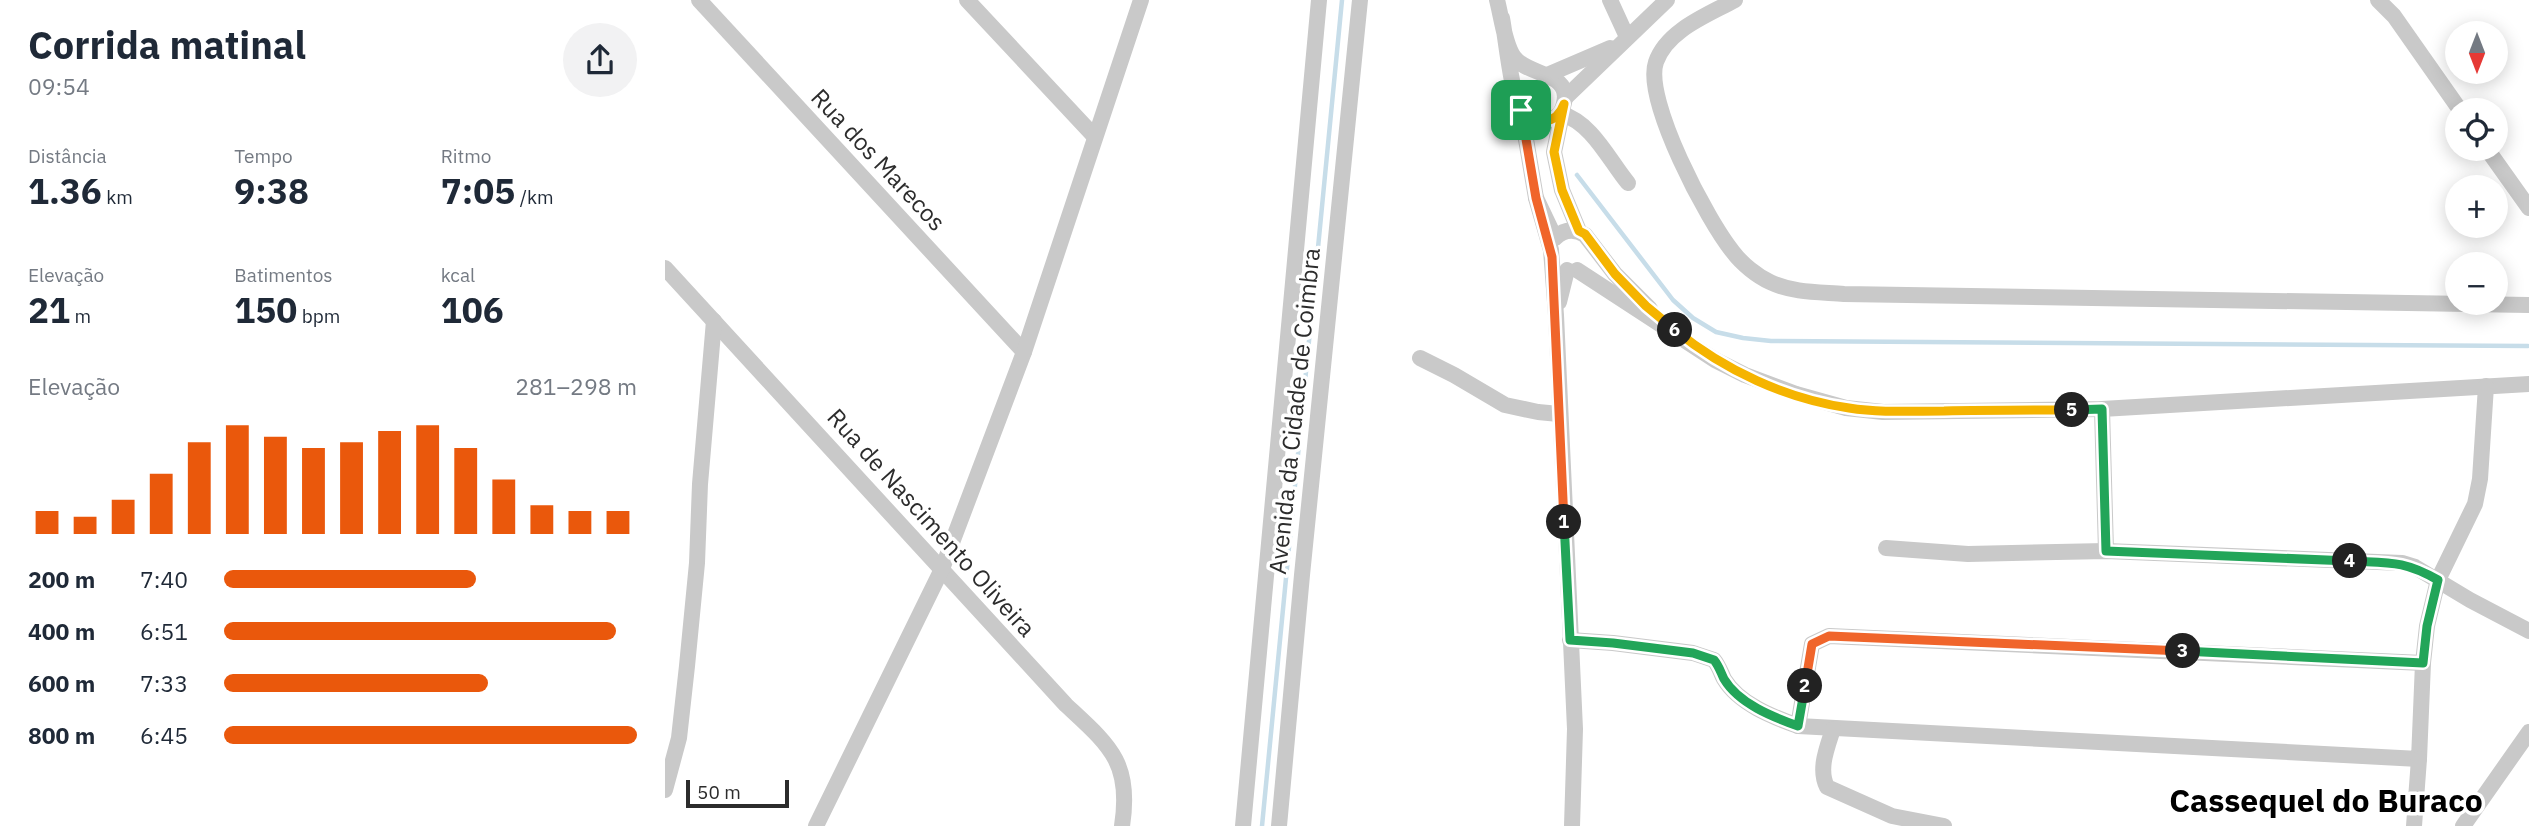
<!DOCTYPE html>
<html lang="pt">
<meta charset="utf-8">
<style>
body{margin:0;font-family:"IBM Plex Sans",sans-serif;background:#f2f2f3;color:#1f2937;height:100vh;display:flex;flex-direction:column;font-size:26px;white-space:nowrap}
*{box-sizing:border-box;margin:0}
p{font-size:23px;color:#747a83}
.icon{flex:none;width:38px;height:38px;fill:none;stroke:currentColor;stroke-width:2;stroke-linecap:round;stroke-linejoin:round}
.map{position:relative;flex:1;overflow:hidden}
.panel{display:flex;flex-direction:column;background:#fff;width:665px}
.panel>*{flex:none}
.needle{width:46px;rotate:180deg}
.buttons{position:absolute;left:1780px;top:21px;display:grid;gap:14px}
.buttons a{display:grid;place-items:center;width:63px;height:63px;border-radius:50%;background:#fff;box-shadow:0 4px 18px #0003;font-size:35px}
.scale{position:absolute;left:21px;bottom:18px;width:103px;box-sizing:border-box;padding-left:7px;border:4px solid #2c2c2c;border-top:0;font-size:19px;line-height:24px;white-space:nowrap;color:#2c2c2c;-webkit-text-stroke:5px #fff;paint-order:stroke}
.pin{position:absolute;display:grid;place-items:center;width:60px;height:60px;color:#fff;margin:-30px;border-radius:14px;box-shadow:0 4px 10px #0006}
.km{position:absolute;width:35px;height:35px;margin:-18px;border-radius:50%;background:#222;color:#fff;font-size:19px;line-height:35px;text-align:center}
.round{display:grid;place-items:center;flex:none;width:74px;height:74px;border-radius:37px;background:#f2f2f3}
.headline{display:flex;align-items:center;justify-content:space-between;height:119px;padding:0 28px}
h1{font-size:38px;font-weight:700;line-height:52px}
.stats{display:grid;grid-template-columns:repeat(3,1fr);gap:10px;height:119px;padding:7px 28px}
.stats div{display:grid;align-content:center}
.stats b{font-size:35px;font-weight:700}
.stats small{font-size:19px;font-weight:400}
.stats p{font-size:19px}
.chart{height:196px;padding:14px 28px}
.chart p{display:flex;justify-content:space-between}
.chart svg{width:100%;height:126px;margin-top:7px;stroke:#ea580c;stroke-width:6}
ul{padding:0 28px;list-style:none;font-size:23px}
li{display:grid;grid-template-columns:112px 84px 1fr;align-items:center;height:52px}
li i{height:18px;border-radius:9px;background:#ea580c}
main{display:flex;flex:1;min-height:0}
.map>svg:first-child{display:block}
</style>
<main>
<section class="panel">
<div class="headline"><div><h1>Corrida matinal</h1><p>09:54</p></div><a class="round"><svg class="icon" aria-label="share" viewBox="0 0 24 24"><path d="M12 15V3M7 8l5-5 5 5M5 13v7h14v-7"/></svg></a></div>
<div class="stats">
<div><p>Distância</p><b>1.36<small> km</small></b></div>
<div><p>Tempo</p><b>9:38</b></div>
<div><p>Ritmo</p><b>7:05<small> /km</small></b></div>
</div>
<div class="stats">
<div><p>Elevação</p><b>21<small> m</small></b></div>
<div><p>Batimentos</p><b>150<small> bpm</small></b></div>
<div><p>kcal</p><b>106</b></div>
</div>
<div class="chart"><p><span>Elevação</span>281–298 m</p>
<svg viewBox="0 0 160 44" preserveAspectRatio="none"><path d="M5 44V36M15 44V38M25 44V32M35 44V23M45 44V12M55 44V6M65 44V10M75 44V14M85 44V12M95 44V8M105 44V6M115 44V14M125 44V25M135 44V34M145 44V36M155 44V36"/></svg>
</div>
<ul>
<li><b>200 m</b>7:40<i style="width:61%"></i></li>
<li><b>400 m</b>6:51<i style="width:95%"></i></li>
<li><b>600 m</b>7:33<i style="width:64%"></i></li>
<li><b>800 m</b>6:45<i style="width:100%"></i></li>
</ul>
</section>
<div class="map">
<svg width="1864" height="826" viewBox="0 0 1864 826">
<rect width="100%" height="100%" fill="#fff"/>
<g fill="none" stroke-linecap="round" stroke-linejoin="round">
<g stroke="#c7dde9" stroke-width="4.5">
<path d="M 912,175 L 1008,300 L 1028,318 L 1051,332 L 1078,338 L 1106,341 L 1863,346"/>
<path d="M 597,826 L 677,0"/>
</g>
<g stroke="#c9c9c9" stroke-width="16">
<path d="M 34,0 L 359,352"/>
<path d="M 302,0 L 430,137"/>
<path d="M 832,0 C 836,15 840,46 849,57 C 862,76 907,72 899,103 C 898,108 896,113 892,116 C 880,126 862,122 855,108 C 846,92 841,39 837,18"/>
<path d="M 945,0 L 962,37"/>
<path d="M 1070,0 C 1043,15 1002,30 991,62 C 978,99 1043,222 1068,252 C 1077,264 1092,276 1105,282 C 1128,293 1154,292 1179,294 L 1864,305"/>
<path d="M 1713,0 L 1729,16 L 1795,110"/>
<path d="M 882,75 L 945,48"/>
<path d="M 901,97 L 1002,0"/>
<path d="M 898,109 L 889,152 L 897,190 L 914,231"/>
<path d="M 856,110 L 871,198"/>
<path d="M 897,114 C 927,123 944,160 963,183"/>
<path d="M 1822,149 L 1864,208"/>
<path d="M 0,268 L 401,705 C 444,745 467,762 457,826"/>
<path d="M 912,270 L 1050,360 L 1080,375 L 1131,394 L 1181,408 L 1218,412 L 1437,409 L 1864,384"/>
<path d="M 894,302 L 902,270"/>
<path d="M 755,358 L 789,375 L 840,405 L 873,412 L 894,414"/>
<path d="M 1437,409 L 1441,551"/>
<path d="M 1221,548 L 1303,554 L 1441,551 L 1737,563 L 1750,567 L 1805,600 L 1864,631"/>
<path d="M 905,640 L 948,643 L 1028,653 L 1049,660 C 1054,666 1056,673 1059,679 C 1074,704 1108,717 1133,726 L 1754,759 L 1758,663"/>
<path d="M 1133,726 L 1147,644 L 1164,636 L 1758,663 L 1762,626 L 1773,580 L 1810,504 L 1815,479 L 1821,386"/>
<path d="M 1168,729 C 1162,748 1153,769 1162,787 L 1227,816 L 1279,826"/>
<path d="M 0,790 L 14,738 L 22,666 L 32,563 L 35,484 L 49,321"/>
<path d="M 151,826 L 277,569 L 359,352 L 476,0"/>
<path d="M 578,826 L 654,0"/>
<path d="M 614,826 L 637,575 L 695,0"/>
<path d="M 907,826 L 910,729 L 891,315 L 886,250 L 871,198 L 890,238 C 899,229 909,228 920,235 L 950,274 L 985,309"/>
<path d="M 1749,826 L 1754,759"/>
<path d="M 1798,826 L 1864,732"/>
</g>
</g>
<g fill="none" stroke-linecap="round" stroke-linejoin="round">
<defs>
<path id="split-1" d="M 856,110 L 871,198 L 887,257 L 899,522"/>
<path id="split-2" d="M 899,522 L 905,640 L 948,643 L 1028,653 L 1049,660 C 1054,666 1056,673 1059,679 C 1074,704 1108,717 1133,726 L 1140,686"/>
<path id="split-3" d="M 1140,686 L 1147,644 L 1164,636 L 1518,651"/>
<path id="split-4" d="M 1518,651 L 1758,663 L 1762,626 L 1773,580 C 1738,560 1724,563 1685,561"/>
<path id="split-5" d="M 1407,410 L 1437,409 L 1441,551 L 1685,561"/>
<path id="split-6" d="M 1010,330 C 1059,370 1121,399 1184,408 C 1215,413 1247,411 1279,411 C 1322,410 1365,410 1407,410"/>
<path id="split-7" d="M 856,110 C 869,126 891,126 899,104 L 889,152 L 897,190 L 914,231 L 920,234 L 950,274 L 981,306 L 1010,330"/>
</defs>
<use href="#split-1" stroke="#fff" stroke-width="14"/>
<use href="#split-2" stroke="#fff" stroke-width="14"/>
<use href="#split-3" stroke="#fff" stroke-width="14"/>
<use href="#split-4" stroke="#fff" stroke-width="14"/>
<use href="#split-5" stroke="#fff" stroke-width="14"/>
<use href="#split-6" stroke="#fff" stroke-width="14"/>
<use href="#split-7" stroke="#fff" stroke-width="14"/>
<use href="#split-1" stroke="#f0652b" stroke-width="9"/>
<use href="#split-2" stroke="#22a559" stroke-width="9"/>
<use href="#split-3" stroke="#f0652b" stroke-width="9"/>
<use href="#split-4" stroke="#22a559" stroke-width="9"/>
<use href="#split-5" stroke="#22a559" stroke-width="9"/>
<use href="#split-6" stroke="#f5b400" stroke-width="9"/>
<use href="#split-7" stroke="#f5b400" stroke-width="9"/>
</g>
<g text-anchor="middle" stroke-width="7" stroke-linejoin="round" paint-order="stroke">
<g font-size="24" fill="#2c2c2c" stroke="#fff">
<text transform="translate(213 160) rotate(47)" y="8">Rua dos Marecos</text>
<text transform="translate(630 411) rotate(-84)" y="8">Avenida da Cidade de Coimbra</text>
<text transform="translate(266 523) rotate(48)" y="8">Rua de Nascimento Oliveira</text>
</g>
<g font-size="32" font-weight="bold" fill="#000" stroke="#fff">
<text x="1661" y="812">Cassequel do Buraco</text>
</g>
</g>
</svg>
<div class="buttons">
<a><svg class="needle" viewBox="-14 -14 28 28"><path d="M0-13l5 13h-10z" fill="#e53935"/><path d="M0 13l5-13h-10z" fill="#747a83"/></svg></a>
<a><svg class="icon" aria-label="locate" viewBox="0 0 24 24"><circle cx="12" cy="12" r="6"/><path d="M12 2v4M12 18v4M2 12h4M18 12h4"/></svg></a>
<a>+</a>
<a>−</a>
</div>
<div class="scale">50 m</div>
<div class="pin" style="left:856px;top:110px;background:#1e9e55"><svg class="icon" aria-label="arrive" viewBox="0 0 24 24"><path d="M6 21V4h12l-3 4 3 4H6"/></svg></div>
<b class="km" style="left:899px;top:522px">1</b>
<b class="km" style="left:1140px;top:686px">2</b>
<b class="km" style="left:1518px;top:651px">3</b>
<b class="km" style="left:1685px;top:561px">4</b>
<b class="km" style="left:1407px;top:410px">5</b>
<b class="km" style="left:1010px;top:330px">6</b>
</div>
</main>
